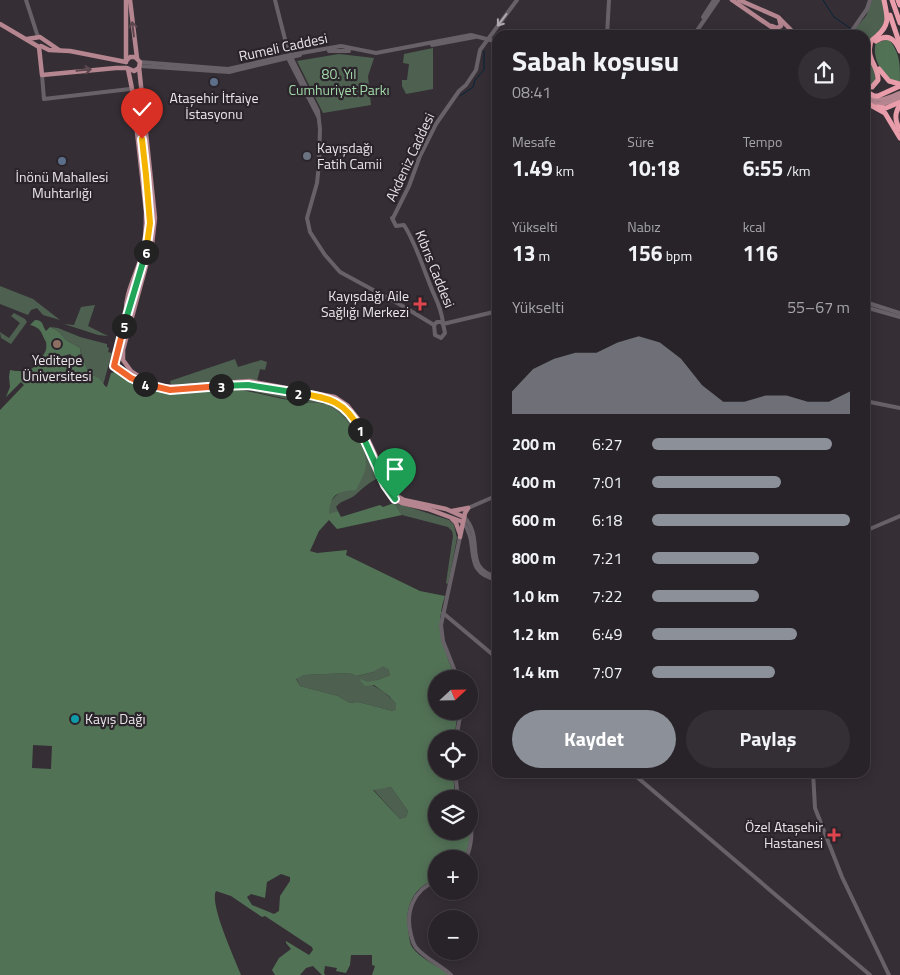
<!DOCTYPE html>
<html lang="tr">
<meta charset="utf-8">
<style>
body{margin:0;font-family:"Titillium Web",sans-serif;background:#342f34;color:#f1f3f6;height:100vh;display:flex;flex-direction:column;font-size:19px;white-space:nowrap}
*{box-sizing:border-box;margin:0}
p{font-size:16px;color:#a5a4a8}
.icon{flex:none;width:28px;height:28px;fill:none;stroke:currentColor;stroke-width:2;stroke-linecap:round;stroke-linejoin:round}
.map{position:relative;flex:1;overflow:hidden}
.drawer{position:absolute;left:492px;top:30px;width:378px;height:748px;display:flex;flex-direction:column;background:#282328;border-radius:15px;box-shadow:0 2px 12px #0003,0 0 0 1px #444045}
.drawer>*{flex:none}
.needle{width:32px;rotate:68deg}
.tools{position:absolute;left:428px;top:670px;display:grid;gap:10px}
.tools a{display:grid;place-items:center;width:50px;height:50px;border-radius:50%;background:#282328;box-shadow:0 2px 12px #0003,0 0 0 1px #444045;font-size:25px}
.pin{position:absolute;display:grid;place-items:center;width:42px;height:42px;color:#fff;margin:-51px -21px;border-radius:50% 50% 50% 0;rotate:-45deg;box-shadow:0 0 5px #0007}
.pin .icon{rotate:45deg}
.km{position:absolute;width:25px;height:25px;margin:-12px;border-radius:50%;background:#222;color:#fff;font-size:14px;line-height:25px;text-align:center}
.round{display:grid;place-items:center;flex:none;width:52px;height:52px;border-radius:26px;background:#342f34}
.summary{display:flex;align-items:center;justify-content:space-between;height:85px;padding:0 20px}
h1{font-size:28px;font-weight:700;line-height:38px}
.figures{display:grid;grid-template-columns:repeat(3,1fr);gap:8px;height:85px;padding:5px 20px}
.figures div{display:grid;align-content:center}
.figures b{font-size:21px;font-weight:700}
.figures small{font-size:14px;font-weight:400}
.figures p{font-size:14px}
.chart{height:140px;padding:10px 20px}
.chart p{display:flex;justify-content:space-between}
.chart svg{width:100%;height:90px;margin-top:5px;fill:#8c9099;opacity:.7}
.primary-button{display:flex;gap:10px;margin-top:auto;padding:10px 20px}
.primary-button a{flex:1;height:58px;border-radius:30px;background:#8c9099;color:#fff;font-size:20px;font-weight:700;line-height:58px;text-align:center}
.primary-button a+a{background:#342f34;color:#f1f3f6}
ul{padding:0 20px;list-style:none;font-size:16px}
li{display:grid;grid-template-columns:80px 60px 1fr;align-items:center;height:38px}
li i{height:12px;border-radius:6px;background:#8c9099}
.map>svg:first-child{display:block}
</style>
<div class="map">
<svg width="900" height="975" viewBox="0 0 900 975">
<rect width="100%" height="100%" fill="#352f35"/>
<g fill="#4e6151">
<path d="M 872,0 L 883,0 C 888,24 884,26 868,43 L 877,76 L 872,86 L 865,84 L 865,35 L 850,35 L 866,16 Z"/>
<path d="M 433,48 L 433,89 L 406,94 L 402,86 L 402,80 L 407,80 L 409,64 L 403,63 L 404,54 Z"/>
<path d="M 339,54 L 374,58 L 368,76 L 371,105 L 323,113 L 297,61 Z"/>
<path d="M 0,286 L 33,299 L 60,320 L 43,315 L 37,308 L 31,310 L 28,315 L 0,304 Z"/>
<path d="M 95,305 L 88,326 L 108,336 L 98,335 L 64,324 L 74,325 L 81,307 Z"/>
<path d="M 14,313 L 25,319 L 27,322 L 11,344 L 1,338 L 0,332 L 9,338 L 20,323 L 11,316 Z"/>
<path d="M 50,327 L 58,328 L 80,337 L 107,344 L 107,347 L 109,348 L 108,352 L 112,353 L 103,385 L 99,378 L 89,373 C 86,365 81,355 80,348 L 66,340 L 58,331 Z"/>
<path d="M 235,359 L 238,367 L 261,360 L 267,362 L 265,370 L 260,369 L 257,381 L 171,385 L 170,381 Z"/>
<path d="M 242,387 L 329,401 C 355,413 367,454 378,478 C 368,483 362,489 354,496 C 347,501 341,500 336,507 L 338,511 L 329,515 L 329,503 L 366,465 L 364,455 L 350,426 L 346,421 L 323,403 L 301,402 L 242,389 Z"/>
<path d="M 394,503 L 409,507 L 449,520 L 454,525 L 457,538 L 448,584 L 446,583 L 453,536 L 452,531 L 448,527 L 402,515 Z"/>
<path d="M 383,665 L 388,669 L 390,675 L 372,682 L 360,680 C 375,685 386,692 396,704 L 396,709 L 393,711 L 358,702 L 350,703 L 338,696 L 300,686 L 296,678 L 304,675 L 349,673 L 358,676 L 373,672 Z"/>
<path d="M 391,787 L 408,811 L 406,817 L 400,819 L 373,789 Z"/>
</g>
<g fill="#527256" fill-rule="evenodd">
<path d="M 889,39 C 900,55 900,61 900,82 C 896,81 891,80 888,77 C 879,70 872,54 876,43 Z"/>
<path d="M 35,320 C 44,320 42,326 46,331 L 50,327 L 58,331 L 66,340 L 80,348 L 81,354 L 78,355 L 77,358 L 74,359 L 70,354 L 60,357 L 60,365 L 84,361 L 89,373 L 99,378 L 105,386 L 107,387 L 111,373 L 115,372 C 127,374 140,387 153,390 C 182,397 213,388 242,387 L 242,390 C 262,394 282,400 302,402 C 310,403 318,402 325,404 C 344,410 367,445 366,465 C 365,474 360,482 356,490 C 338,491 330,494 329,514 L 338,511 L 341,517 L 380,505 L 383,507 L 394,503 L 402,515 L 337,529 L 329,520 L 319,531 L 310,551 L 317,553 L 347,550 L 346,555 L 420,591 L 445,596 C 434,628 444,649 456,679 L 436,679 L 436,711 L 458,711 L 454,739 L 436,739 L 436,771 L 453,771 L 455,799 L 436,799 L 436,831 L 469,831 L 469,825 C 473,836 468,848 464,859 L 436,859 L 436,879 C 414,887 405,905 408,928 C 409,933 409,942 412,947 C 420,959 438,965 449,975 L 372,975 L 375,966 L 372,965 L 372,955 L 351,955 L 350,965 L 346,973 L 336,971 L 337,968 L 325,966 L 324,973 L 325,975 L 322,975 L 313,966 L 306,968 L 300,975 L 275,975 L 272,970 L 279,958 L 291,949 L 286,943 L 286,941 L 309,955 L 313,950 L 312,947 L 265,916 L 262,917 L 231,896 L 216,891 C 209,904 235,959 241,975 L 0,975 L 0,410 L 24,385 L 21,382 L 6,397 L 10,387 L 9,377 L 10,370 C 25,373 35,371 42,357 C 46,351 47,349 46,342 C 41,333 42,328 30,325 ZM 383,666 L 388,669 L 390,675 C 381,678 370,685 361,679 L 360,680 L 365,686 L 374,685 L 389,696 L 396,704 L 396,709 L 393,711 L 358,702 L 350,703 L 338,696 L 300,686 L 296,679 L 304,675 L 349,673 L 357,676 L 373,672 ZM 33,745 L 52,746 L 51,769 L 32,768 ZM 391,787 L 408,811 L 406,817 L 400,819 L 373,790 ZM 281,874 L 290,877 L 290,881 L 280,896 L 279,911 L 274,914 L 252,905 L 247,897 L 251,894 L 265,898 L 267,882 Z"/>
</g>
<g fill="none" stroke-linecap="round" stroke-linejoin="round">
<g stroke="#07233b" stroke-width="1">
<path d="M 823,0 L 834,17 L 850,28"/>
<path d="M 460,96 L 473,87 L 475,80 L 484,70 L 484,51"/>
</g>
<g stroke="#686168" stroke-width="4">
<path d="M 26,0 L 38,37"/>
<path d="M 275,0 L 288,51 L 318,111 L 320,129 L 319,164 L 317,183 L 307,218 L 310,232 L 325,255 L 340,272 L 399,304 L 434,325"/>
<path d="M 703,17 L 714,0"/>
<path d="M 607,35 L 609,0"/>
<path d="M 694,35 L 718,0"/>
<path d="M 849,35 L 867,9 L 870,0"/>
<path d="M 432,45 L 475,37"/>
<path d="M 329,51 L 349,51"/>
<path d="M 288,58 L 318,116"/>
<path d="M 140,62 L 228,69 L 290,55 L 341,46 L 376,53 L 471,35 L 498,42"/>
<path d="M 140,66 L 229,72 L 300,55"/>
<path d="M 42,75 L 44,99 L 130,89"/>
<path d="M 392,218 L 396,226 L 404,225 C 415,242 421,262 429,282 C 435,299 440,303 443,322"/>
<path d="M 393,218 L 409,186 L 420,156 L 436,124 L 459,91 L 466,85 L 476,70 L 480,50 L 517,0"/>
<path d="M 865,302 L 900,313"/>
<path d="M 865,307 L 900,317"/>
<path d="M 434,325 L 437,322 L 441,322 L 443,324 L 498,311"/>
<path d="M 434,325 L 435,335 L 441,338 L 445,333 L 443,324"/>
<path d="M 865,401 L 900,408"/>
<path d="M 468,508 L 498,495"/>
<path d="M 464,517 C 486,540 461,569 498,577"/>
<path d="M 463,522 C 481,545 460,572 498,580"/>
<path d="M 865,531 L 900,516"/>
<path d="M 443,613 L 498,659"/>
<path d="M 458,679 L 443,641 L 441,625 L 460,537"/>
<path d="M 456,739 L 461,711"/>
<path d="M 455,771 L 458,799"/>
<path d="M 631,772 L 870,975"/>
<path d="M 813,772 L 815,808 L 842,877 L 889,975"/>
<path d="M 466,859 C 471,846 474,833 469,820"/>
<path d="M 436,881 C 413,890 405,912 411,935 C 412,939 413,943 415,946 C 421,956 442,966 451,975"/>
</g>
<g stroke="#b58590" stroke-width="4.5">
<path d="M 130,0 L 137,58"/>
<path d="M 732,0 L 783,35"/>
<path d="M 739,0 L 778,17 L 796,35"/>
<path d="M 0,24 L 39,47"/>
<path d="M 772,26 L 777,28 L 781,26 L 779,18"/>
<path d="M 27,39 L 40,37 L 59,50"/>
<path d="M 41,46 L 49,50 L 70,51 L 126,62"/>
<path d="M 39,47 L 42,75 L 116,68 L 127,68 L 134,71 L 139,68 L 140,62 L 135,57 L 130,57 L 126,61"/>
<path d="M 126,62 L 126,0"/>
<path d="M 139,67 L 155,218 L 152,244 L 123,350 L 123,360 L 131,371 L 143,379 L 161,386 L 177,387 L 249,381 L 335,397 L 347,405 L 359,420 L 386,478 L 397,496 L 404,500 L 446,509 L 464,517"/>
<path d="M 865,93 C 877,104 887,99 900,93"/>
<path d="M 865,98 C 878,108 887,103 900,97"/>
<path d="M 126,315 C 124,294 138,271 143,251 C 146,238 146,225 146,212 L 135,114"/>
<path d="M 114,361 L 146,252 L 150,223 L 144,148 L 128,69"/>
<path d="M 116,368 L 147,386 L 170,390 L 240,384 L 333,400 L 339,403 L 356,422 L 385,485 L 396,500 L 402,503 L 428,509 L 463,522"/>
<path d="M 452,511 L 468,508"/>
<path d="M 452,519 L 456,523 L 460,534"/>
<path d="M 460,537 L 465,513 L 468,508"/>
</g>
<g stroke="#e99daa" stroke-width="5">
<path d="M 892,0 L 900,23"/>
<path d="M 898,0 L 900,5"/>
<path d="M 890,15 L 900,45"/>
<path d="M 876,41 C 888,33 895,39 900,51"/>
<path d="M 879,69 L 889,81 L 900,84"/>
<path d="M 865,86 L 872,87 L 878,80 C 879,68 867,59 870,46 C 870,41 873,39 877,36 C 891,24 887,16 884,0"/>
<path d="M 865,91 L 874,96 L 878,96 L 900,86"/>
<path d="M 865,102 L 885,113 L 900,138"/>
<path d="M 877,107 L 886,108 L 900,102"/>
<path d="M 900,130 C 895,121 894,114 900,105"/>
</g>
</g>
<defs><path id="oneway-shaft" d="M-6 0H5M1.5-3L5.5 0L1.5 3" fill="none" stroke-width="1.6" stroke-linecap="round" stroke-linejoin="round" transform="scale(1.25)"/></defs>
<use stroke="#aeaaae" href="#oneway-shaft" transform="translate(502 20) rotate(127)"/>
<g stroke="#5b474e">
<use href="#oneway-shaft" transform="translate(133 29) rotate(-97)"/>
<use href="#oneway-shaft" transform="translate(84 70) rotate(-6)"/>
</g>
<g fill="none" stroke-linecap="round" stroke-linejoin="round">
<defs>
<path id="split-1" d="M 360,430 L 385,485 L 395,499"/>
<path id="split-2" d="M 298,393 C 328,398 345,400 360,430"/>
<path id="split-3" d="M 221,386 L 248,385 L 298,393"/>
<path id="split-4" d="M 145,384 L 170,390 L 221,386"/>
<path id="split-5" d="M 124,326 L 114,366 L 131,378 L 145,384"/>
<path id="split-6" d="M 124,326 L 146,252"/>
<path id="split-7" d="M 146,252 L 150,223 L 146,175"/>
<path id="split-8" d="M 142,139 L 146,175"/>
</defs>
<use href="#split-1" stroke="#fff" stroke-width="10"/>
<use href="#split-2" stroke="#fff" stroke-width="10"/>
<use href="#split-3" stroke="#fff" stroke-width="10"/>
<use href="#split-4" stroke="#fff" stroke-width="10"/>
<use href="#split-5" stroke="#fff" stroke-width="10"/>
<use href="#split-6" stroke="#fff" stroke-width="10"/>
<use href="#split-7" stroke="#fff" stroke-width="10"/>
<use href="#split-8" stroke="#fff" stroke-width="10"/>
<use href="#split-1" stroke="#22a559" stroke-width="6"/>
<use href="#split-2" stroke="#f5b400" stroke-width="6"/>
<use href="#split-3" stroke="#22a559" stroke-width="6"/>
<use href="#split-4" stroke="#f0652b" stroke-width="6"/>
<use href="#split-5" stroke="#f0652b" stroke-width="6"/>
<use href="#split-6" stroke="#22a559" stroke-width="6"/>
<use href="#split-7" stroke="#f5b400" stroke-width="6"/>
<use href="#split-8" stroke="#f5b400" stroke-width="6"/>
</g>
<g fill="#5c6f8a" stroke="#2b252b" stroke-width="2">
<circle cx="214" cy="82" r="5"/>
<circle cx="62" cy="161" r="5"/>
</g>
<circle fill="#6b7280" stroke="#2b252b" stroke-width="2" cx="307" cy="156" r="5"/>
<g fill="#e0444e" stroke="#2b252b" stroke-width="2">
<path d="M417.5 296.5h5v5h5v5h-5v5h-5v-5h-5v-5h5z"/>
<path d="M831.5 827.5h5v5h5v5h-5v5h-5v-5h-5v-5h5z"/>
</g>
<circle fill="#8d6e63" stroke="#2b252b" stroke-width="2" cx="57" cy="344" r="5"/>
<circle fill="#0f9aa8" stroke="#2b252b" stroke-width="2" cx="75" cy="719" r="5"/>
<g text-anchor="middle" stroke-width="4.5" stroke-linejoin="round" paint-order="stroke">
<g font-size="14" fill="#e8e5e8" stroke="#2b252b">
<text transform="translate(283 47) rotate(-12)" y="5">Rumeli Caddesi</text>
<text transform="translate(410 157) rotate(-65)" y="5">Akdeniz Caddesi</text>
<text transform="translate(435 269) rotate(68)" y="5">Kıbrıs Caddesi</text>
</g>
<g font-size="14" fill="#a1d8a8" stroke="#2b252b">
<text x="339" y="79">80. Yıl<tspan x="339" dy="16">Cumhuriyet Parkı</tspan></text>
</g>
<g font-size="14" fill="#e8e5e8" stroke="#2b252b">
<text x="214" y="103">Ataşehir İtfaiye<tspan x="214" dy="16">İstasyonu</tspan></text>
<text x="317" y="153" text-anchor="start">Kayışdağı<tspan x="317" dy="16">Fatih Camii</tspan></text>
<text x="62" y="182">İnönü Mahallesi<tspan x="62" dy="16">Muhtarlığı</tspan></text>
<text x="409" y="301" text-anchor="end">Kayışdağı Aile<tspan x="409" dy="16">Sağlığı Merkezi</tspan></text>
<text x="57" y="365">Yeditepe<tspan x="57" dy="16">Üniversitesi</tspan></text>
<text x="85" y="724" text-anchor="start">Kayış Dağı</text>
<text x="823" y="832" text-anchor="end">Özel Ataşehir<tspan x="823" dy="16">Hastanesi</tspan></text>
</g>
</g>
</svg>
<div class="tools">
<a><svg class="needle" viewBox="-14 -14 28 28"><path d="M0-13l5 13h-10z" fill="#e53935"/><path d="M0 13l5-13h-10z" fill="#a5a4a8"/></svg></a>
<a><svg class="icon" aria-label="locate" viewBox="0 0 24 24"><circle cx="12" cy="12" r="6"/><path d="M12 2v4M12 18v4M2 12h4M18 12h4"/></svg></a>
<a><svg class="icon" aria-label="layers" viewBox="0 0 24 24"><path d="M12 4l9 5-9 5-9-5zM3 14l9 5 9-5"/></svg></a>
<a>+</a>
<a>−</a>
</div>
<div class="pin" style="left:395px;top:499px;background:#1e9e55"><svg class="icon" aria-label="arrive" viewBox="0 0 24 24"><path d="M6 21V4h12l-3 4 3 4H6"/></svg></div>
<div class="pin" style="left:142px;top:139px;background:#d93025"><svg class="icon" aria-label="check" viewBox="0 0 24 24"><path d="M5 12l5 5 9-10"/></svg></div>
<b class="km" style="left:360px;top:430px">1</b>
<b class="km" style="left:298px;top:393px">2</b>
<b class="km" style="left:221px;top:386px">3</b>
<b class="km" style="left:145px;top:384px">4</b>
<b class="km" style="left:124px;top:326px">5</b>
<b class="km" style="left:146px;top:252px">6</b>
<section class="drawer">
<div class="summary"><div><h1>Sabah koşusu</h1><p>08:41</p></div><a class="round"><svg class="icon" aria-label="share" viewBox="0 0 24 24"><path d="M12 15V3M7 8l5-5 5 5M5 13v7h14v-7"/></svg></a></div>
<div class="figures">
<div><p>Mesafe</p><b>1.49<small> km</small></b></div>
<div><p>Süre</p><b>10:18</b></div>
<div><p>Tempo</p><b>6:55<small> /km</small></b></div>
</div>
<div class="figures">
<div><p>Yükselti</p><b>13<small> m</small></b></div>
<div><p>Nabız</p><b>156<small> bpm</small></b></div>
<div><p>kcal</p><b>116</b></div>
</div>
<div class="chart"><p><span>Yükselti</span>55–67 m</p>
<svg viewBox="0 0 160 44" preserveAspectRatio="none"><path d="M0 44V33L10 22L20 17L30 14L40 14L50 9L60 6L70 9L80 17L90 30L100 38L110 38L120 35L130 35L140 38L150 38L160 33V44z"/></svg>
</div>
<ul>
<li><b>200 m</b>6:27<i style="width:91%"></i></li>
<li><b>400 m</b>7:01<i style="width:65%"></i></li>
<li><b>600 m</b>6:18<i style="width:100%"></i></li>
<li><b>800 m</b>7:21<i style="width:54%"></i></li>
<li><b>1.0 km</b>7:22<i style="width:54%"></i></li>
<li><b>1.2 km</b>6:49<i style="width:73%"></i></li>
<li><b>1.4 km</b>7:07<i style="width:62%"></i></li>
</ul>
<div class="primary-button"><a>Kaydet</a><a>Paylaş</a></div>
</section>
</div>
